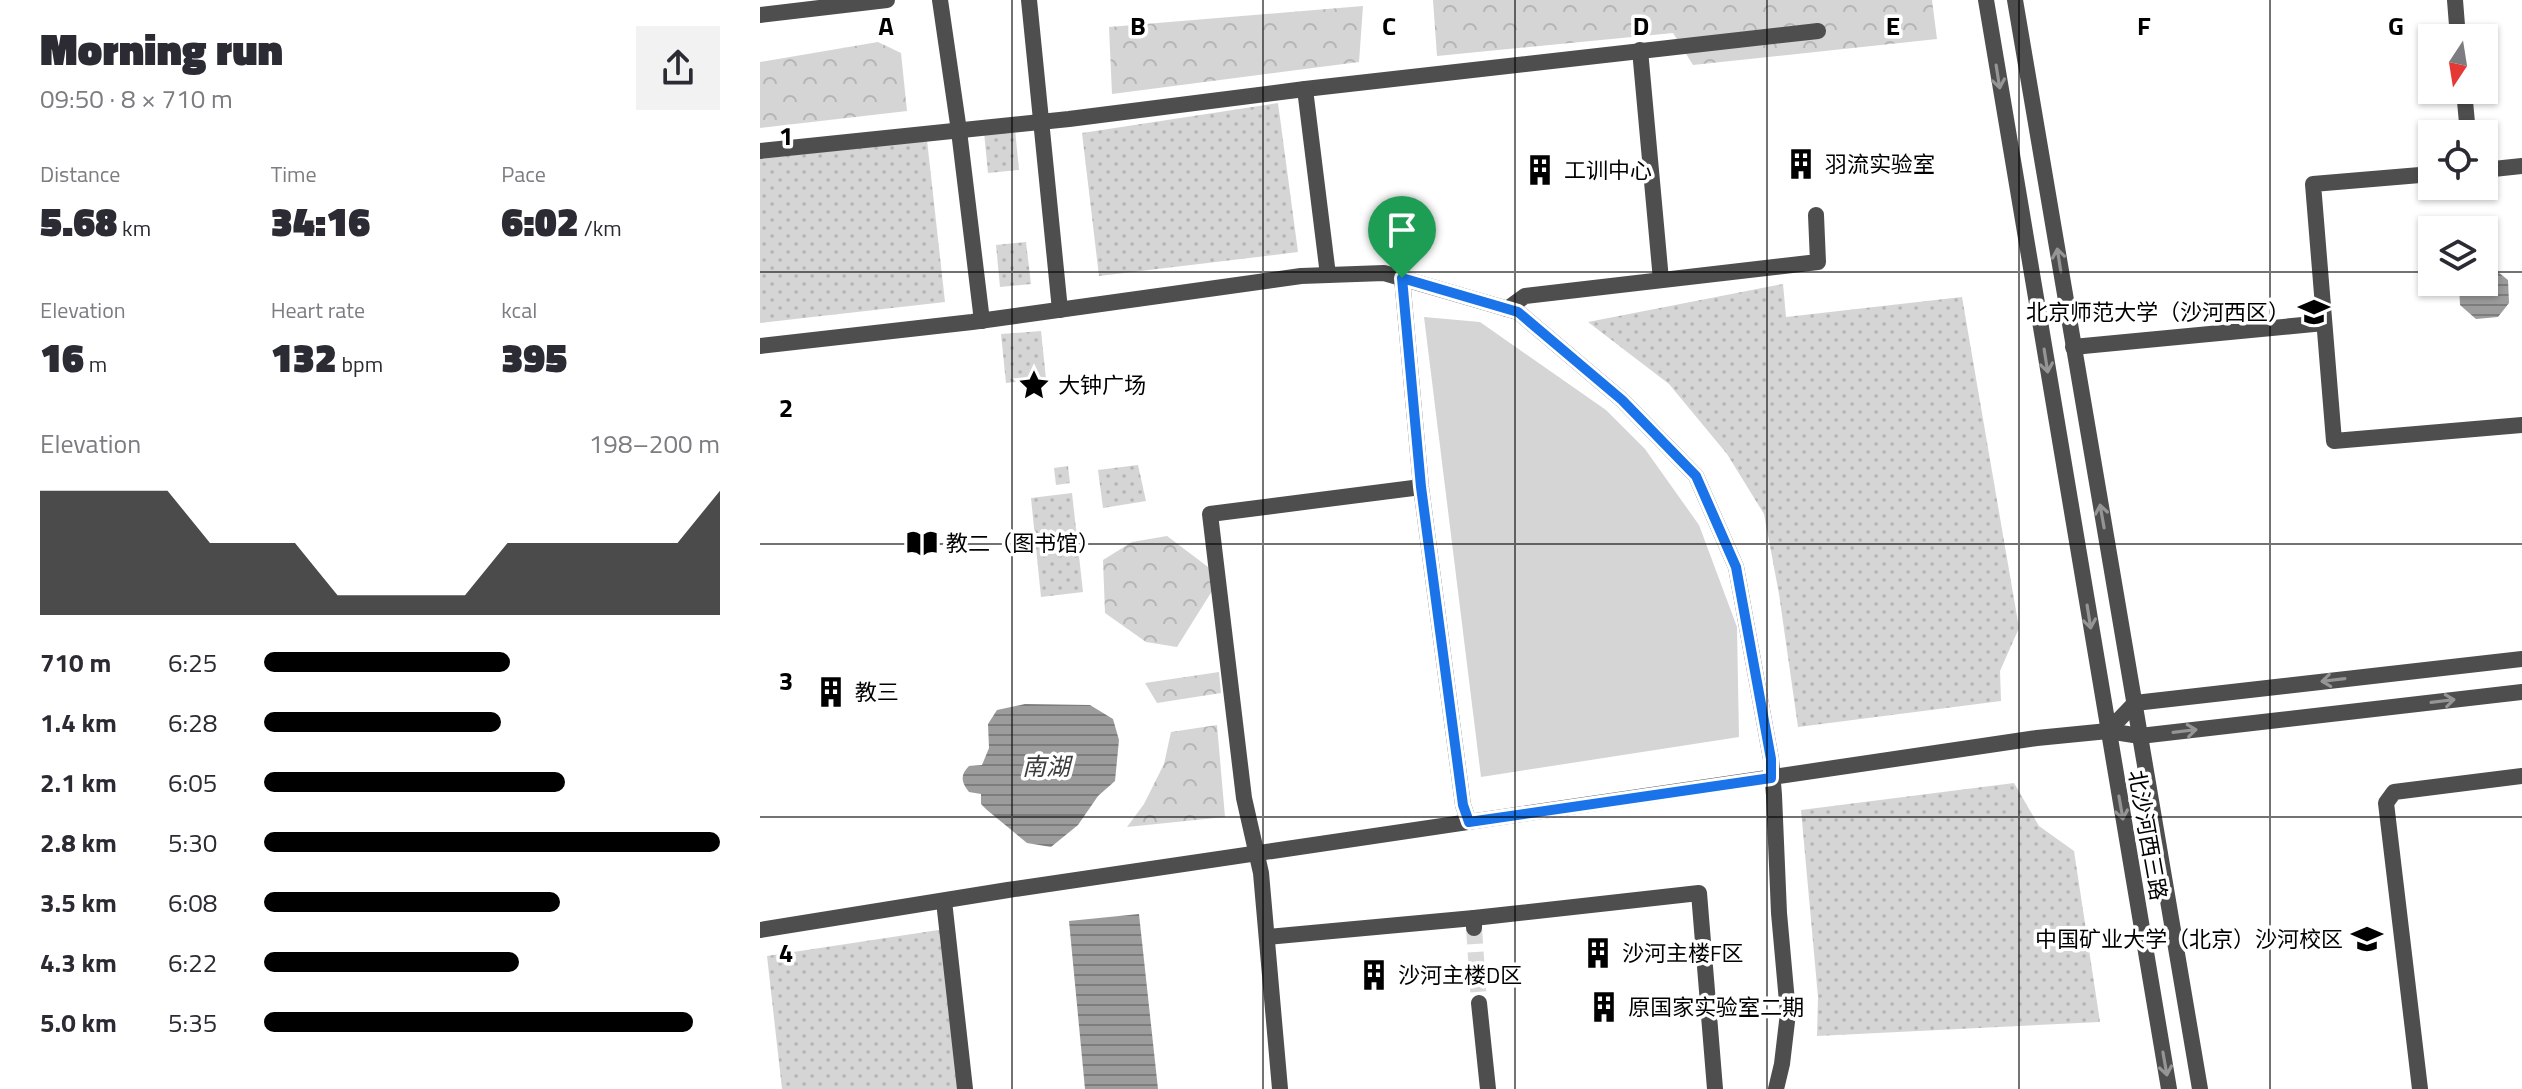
<!DOCTYPE html>
<meta charset="utf-8">
<style>
body{margin:0;font-family:"Titillium Web","Noto Sans SC",sans-serif;background:#f2f2f3;color:#2b2b33;height:100vh;display:flex;flex-direction:column;font-size:30px;white-space:nowrap}
*{box-sizing:border-box;margin:0}
p{font-size:26px;color:#7c7c81}
.icon{flex:none;width:44px;height:44px;fill:none;stroke:currentColor;stroke-width:2;stroke-linecap:round;stroke-linejoin:round}
.map{position:relative;flex:1;overflow:hidden}
.panel{display:flex;flex-direction:column;background:#fff;width:760px}
.panel>*{flex:none}
.needle{width:52px;rotate:192deg}
.buttons{position:absolute;left:1658px;top:24px;display:grid;gap:16px}
.buttons a{display:grid;place-items:center;width:80px;height:80px;border-radius:0px;background:#fff;box-shadow:0 2px 6px #0004;font-size:40px}
.pin{position:absolute;display:grid;place-items:center;width:68px;height:68px;color:#fff;margin:-82px -34px;border-radius:50% 50% 50% 0;rotate:-45deg;box-shadow:0 0 8px #0007}
.pin .icon{rotate:45deg}
.round{display:grid;place-items:center;flex:none;width:84px;height:84px;border-radius:0px;background:#f2f2f3}
.head{display:flex;align-items:center;justify-content:space-between;height:136px;padding:0 40px}
h1{font-size:44px;font-weight:800;line-height:60px}
.metrics{display:grid;grid-template-columns:repeat(3,1fr);gap:12px;height:136px;padding:8px 40px}
.metrics div{display:grid;align-content:center}
.metrics b{font-size:40px;font-weight:800}
.metrics small{font-size:22px;font-weight:400}
.metrics p{font-size:22px}
.chart{height:224px;padding:16px 40px}
.chart p{display:flex;justify-content:space-between}
.chart svg{width:100%;height:144px;margin-top:8px;fill:#000;opacity:.7}
ul{padding:0 40px;list-style:none;font-size:26px}
li{display:grid;grid-template-columns:128px 96px 1fr;align-items:center;height:60px}
li i{height:20px;border-radius:10px;background:#000}
main{display:flex;flex:1;min-height:0}
.map>svg:first-child{display:block}
</style>
<main>
<section class="panel">
<div class="head"><div><h1>Morning run</h1><p>09:50 · 8 × 710 m</p></div><a class="round"><svg class="icon" aria-label="share" viewBox="0 0 24 24"><path d="M12 15V3M7 8l5-5 5 5M5 13v7h14v-7"/></svg></a></div>
<div class="metrics">
<div><p>Distance</p><b>5.68<small> km</small></b></div>
<div><p>Time</p><b>34:16</b></div>
<div><p>Pace</p><b>6:02<small> /km</small></b></div>
</div>
<div class="metrics">
<div><p>Elevation</p><b>16<small> m</small></b></div>
<div><p>Heart rate</p><b>132<small> bpm</small></b></div>
<div><p>kcal</p><b>395</b></div>
</div>
<div class="chart"><p><span>Elevation</span>198–200 m</p>
<svg viewBox="0 0 160 44" preserveAspectRatio="none"><path d="M0 44V6L10 6L20 6L30 6L40 22L50 22L60 22L70 38L80 38L90 38L100 38L110 22L120 22L130 22L140 22L150 22L160 6V44z"/></svg>
</div>
<ul>
<li><b>710 m</b>6:25<i style="width:54%"></i></li>
<li><b>1.4 km</b>6:28<i style="width:52%"></i></li>
<li><b>2.1 km</b>6:05<i style="width:66%"></i></li>
<li><b>2.8 km</b>5:30<i style="width:100%"></i></li>
<li><b>3.5 km</b>6:08<i style="width:65%"></i></li>
<li><b>4.3 km</b>6:22<i style="width:56%"></i></li>
<li><b>5.0 km</b>5:35<i style="width:94%"></i></li>
</ul>
</section>
<div class="map">
<svg width="1762" height="1089" viewBox="0 0 1762 1089">
<defs>
<pattern id="grass-dots" width="8" height="8" patternUnits="userSpaceOnUse" patternTransform="scale(2)"><rect width="8" height="8" fill="#d5d5d5"/><path d="M2 2h.1M6 6h.1" fill="none" stroke="#b5b5b5" stroke-width="1.8" stroke-linecap="round"/></pattern>
<pattern id="forest-crowns" width="20" height="18" patternUnits="userSpaceOnUse" patternTransform="scale(2)"><rect width="20" height="18" fill="#d5d5d5"/><path d="M2 6a3 3 0 1 1 6 0M12 15a3 3 0 1 1 6 0" fill="none" stroke="#b5b5b5"/></pattern>
<pattern id="water-rules" width="6" height="5" patternUnits="userSpaceOnUse" patternTransform="scale(2)"><rect width="6" height="5" fill="#9c9c9c"/><path d="M0 2.5h6" fill="none" stroke="#7d7d7d"/></pattern>
</defs>
<rect width="100%" height="100%" fill="#fff"/>
<g fill="url(#grass-dots)">
<path d="M 518,103 L 538,252 L 339,276 L 322,133 Z"/>
<path d="M 255,129 L 259,170 L 228,173 L 224,132 Z"/>
<path d="M 167,140 L 185,302 L 0,323 L 0,159 Z"/>
<path d="M 266,242 L 271,284 L 240,287 L 236,245 Z"/>
<path d="M 1023,284 L 1026,317 L 1202,297 L 1259,628 L 1240,671 L 1241,701 L 1038,727 L 1019,594 L 1004,514 L 967,454 L 909,384 L 828,322 Z"/>
<path d="M 281,331 L 286,379 L 246,383 L 241,334 Z"/>
<path d="M 378,465 L 386,501 L 343,508 L 338,470 Z"/>
<path d="M 308,466 L 310,483 L 296,485 L 294,468 Z"/>
<path d="M 312,493 L 323,592 L 281,597 L 271,498 Z"/>
<path d="M 1254,783 L 1279,826 L 1314,851 L 1340,1022 L 1057,1036 L 1058,997 L 1041,810 Z"/>
<path d="M 185,929 L 200,1089 L 22,1089 L 7,956 Z"/>
</g>
<g fill="url(#forest-crowns)">
<path d="M 673,0 L 1172,0 L 1177,39 L 933,65 L 913,33 L 677,56 Z"/>
<path d="M 603,6 L 599,62 L 352,94 L 349,27 Z"/>
<path d="M 118,42 L 141,53 L 147,111 L 0,128 L 0,62 Z"/>
<path d="M 407,536 L 452,570 L 452,591 L 417,647 L 386,642 L 345,613 L 343,560 L 372,542 Z"/>
<path d="M 459,672 L 461,693 L 397,703 L 385,683 Z"/>
<path d="M 457,725 L 465,817 L 367,827 L 384,804 L 404,764 L 411,732 Z"/>
</g>
<path fill="#d5d5d5" d="M 664,317 L 720,322 L 846,410 L 885,449 L 939,525 L 977,627 L 979,737 L 721,777 Z"/>
<g fill="url(#water-rules)">
<path d="M 1724,268 L 1733,268 L 1748,280 L 1749,303 L 1738,317 L 1716,319 L 1700,305 L 1699,284 L 1701,282 L 1724,282 Z"/>
<path d="M 265,704 L 330,705 L 353,719 L 359,740 L 355,781 L 338,796 L 318,825 L 291,847 L 267,843 L 227,810 L 221,804 L 221,794 L 209,792 C 201,782 200,775 209,766 L 222,765 L 229,748 L 228,724 L 237,710 Z"/>
<path d="M 379,914 L 398,1089 L 325,1089 L 309,921 Z"/>
</g>
<g fill="none" stroke-linecap="round" stroke-linejoin="round">
<path stroke="#d9d9d9" stroke-width="16" stroke-dasharray="16 8" stroke-linecap="butt" d="M 714,928 L 719,1003"/>
<g stroke="#4e4e4e" stroke-width="16">
<path d="M 180,0 L 199,131 L 222,321"/>
<path d="M 269,0 L 300,310"/>
<path d="M 1695,0 L 1698,38"/>
<path d="M 880,50 L 901,280"/>
<path d="M 545,89 L 1058,31"/>
<path d="M 1704,90 L 1708,134"/>
<path d="M 0,151 L 309,119 L 545,89 L 568,275"/>
<path d="M 1724,170 L 1762,166"/>
<path d="M 1672,174 L 1553,184 L 1574,441 L 1762,425"/>
<path d="M 642,278 L 661,487 L 703,805 L 709,822"/>
<path d="M 747,309 L 765,296 L 1058,262 L 1056,215"/>
<path d="M 0,346 L 212,322 L 541,276 L 624,273 L 758,312 L 862,400 L 936,476 L 976,567 L 1011,759 L 1014,795 L 1019,913 L 1028,1013 L 1022,1064 L 1016,1089"/>
<path d="M 1313,347 L 1564,323"/>
<path d="M 184,901 L 205,1089"/>
<path d="M 714,928 L 714,918 L 939,893 L 955,1089"/>
<path d="M 0,930 L 248,890 L 1277,738 L 1348,731"/>
<path d="M 507,937 L 714,918"/>
<path d="M 719,1003 L 728,1089"/>
<path d="M 520,1089 L 501,873 L 484,798 L 450,514 L 661,487"/>
<path d="M 1660,1089 L 1626,803 L 1634,792 L 1762,776"/>
</g>
<g stroke="#4e4e4e" stroke-width="16">
<path d="M 1226,0 L 1409,1089"/>
<path d="M 1255,0 L 1440,1089"/>
<path d="M 0,15 L 127,0"/>
<path d="M 1348,731 L 1375,703 L 1762,659"/>
<path d="M 1348,731 L 1380,736 L 1762,692"/>
</g>
</g>
<defs><path id="oneway-shaft" d="M-6 0H5M1.5-3L5.5 0L1.5 3" fill="none" stroke-width="1.6" stroke-linecap="round" stroke-linejoin="round" transform="scale(2)"/></defs>
<g stroke="#959595">
<use href="#oneway-shaft" transform="translate(1238 77) rotate(81)"/>
<use href="#oneway-shaft" transform="translate(1299 260) rotate(-99)"/>
<use href="#oneway-shaft" transform="translate(1286 361) rotate(81)"/>
<use href="#oneway-shaft" transform="translate(1342 516) rotate(-100)"/>
<use href="#oneway-shaft" transform="translate(1329 617) rotate(81)"/>
<use href="#oneway-shaft" transform="translate(1573 680) rotate(173)"/>
<use href="#oneway-shaft" transform="translate(1683 701) rotate(-7)"/>
<use href="#oneway-shaft" transform="translate(1425 731) rotate(-7)"/>
<use href="#oneway-shaft" transform="translate(1361 808) rotate(80)"/>
<use href="#oneway-shaft" transform="translate(1405 1064) rotate(80)"/>
</g>
<g fill="none" stroke-linecap="round" stroke-linejoin="round">
<defs>
<path id="route" d="M 642,278 L 758,312 L 862,400 L 936,476 L 976,567 L 1011,759 L 1011,778 L 709,822 L 703,805 L 661,487 Z"/>
</defs>
<use href="#route" stroke="#fff" stroke-width="16"/>
<use href="#route" stroke="#1a73e8" stroke-width="10"/>
</g>
<path fill="none" stroke="#000" stroke-width="2" stroke-opacity="0.55" d="M 252,0 L 252,1089M 503,0 L 503,1089M 755,0 L 755,1089M 1007,0 L 1007,1089M 1259,0 L 1259,1089M 1510,0 L 1510,1089M 0,272 L 1672,272M 1724,272 L 1762,272M 0,544 L 1762,544M 0,817 L 1762,817"/>
<defs>
<symbol id="building-bare" viewBox="-9 -9 18 18"><path d="M-4-6H4V6H1V3H-1V6H-4ZM-2.5-4.3h1.7v1.8h-1.7ZM.8-4.3h1.7v1.8H.8ZM-2.5-1h1.7V.8h-1.7ZM.8-1h1.7V.8H.8Z" fill="#000" stroke="#fff" stroke-width="2.5" paint-order="stroke"/></symbol>
<symbol id="university-bare" viewBox="-9 -9 18 18"><path d="M0-5L7-2L0 1L-7-2ZM-4 1L0 2.5L4 1V4Q0 6-4 4Z" fill="#000" stroke="#fff" stroke-width="2.5" paint-order="stroke"/></symbol>
<symbol id="sight-bare" viewBox="-9 -9 18 18"><path d="M0-6L1.8-2.2L6-1.7L2.9 1.2L3.7 5.4L0 3.3L-3.7 5.4L-2.9 1.2L-6-1.7L-1.8-2.2Z" fill="#000" stroke="#fff" stroke-width="2.5" paint-order="stroke"/></symbol>
<symbol id="library-bare" viewBox="-9 -9 18 18"><path d="M-6-4Q-3-5.5-.7-3.5V5Q-3 3-6 4ZM6-4Q3-5.5 .7-3.5V5Q3 3 6 4Z" fill="#000" stroke="#fff" stroke-width="2.5" paint-order="stroke"/></symbol>
</defs>
<g fill-rule="evenodd">
<use href="#building-bare" x="1019" y="142" width="44" height="44"/>
<use href="#building-bare" x="758" y="148" width="44" height="44"/>
<use href="#university-bare" x="1532" y="290" width="44" height="44"/>
<use href="#sight-bare" x="252" y="363" width="44" height="44"/>
<use href="#library-bare" x="140" y="521" width="44" height="44"/>
<use href="#building-bare" x="49" y="670" width="44" height="44"/>
<use href="#university-bare" x="1585" y="917" width="44" height="44"/>
<use href="#building-bare" x="816" y="931" width="44" height="44"/>
<use href="#building-bare" x="592" y="953" width="44" height="44"/>
<use href="#building-bare" x="822" y="985" width="44" height="44"/>
</g>
<g text-anchor="middle" stroke-width="7" stroke-linejoin="round" paint-order="stroke">
<g font-size="22" fill="#000" stroke="#fff" text-anchor="start">
<text x="1065" y="172">羽流实验室</text>
<text x="804" y="178">工训中心</text>
<text x="1530" y="320" text-anchor="end">北京师范大学（沙河西区）</text>
<text x="298" y="393">大钟广场</text>
<text x="186" y="551">教二（图书馆）</text>
<text x="95" y="700">教三</text>
<text x="1583" y="947" text-anchor="end">中国矿业大学（北京）沙河校区</text>
<text x="862" y="961">沙河主楼F区</text>
<text x="638" y="983">沙河主楼D区</text>
<text x="868" y="1015">原国家实验室二期</text>
</g>
<g font-size="22" fill="#000" stroke="#fff">
<text transform="translate(1388 835) rotate(80)" y="8">北沙河西三路</text>
</g>
<g font-size="24" font-style="italic" fill="#3d3d3d" stroke="#fff">
<text x="286" y="775">南湖</text>
</g>
</g>
<g font-size="26" text-anchor="middle" font-weight="bold" fill="#000" stroke="#fff" stroke-width="7" stroke-linejoin="round" paint-order="stroke">
<text x="126" y="35">A</text>
<text x="378" y="35">B</text>
<text x="629" y="35">C</text>
<text x="881" y="35">D</text>
<text x="1133" y="35">E</text>
<text x="1384" y="35">F</text>
<text x="1636" y="35">G</text>
<text x="26" y="145">1</text>
<text x="26" y="417">2</text>
<text x="26" y="690">3</text>
<text x="26" y="962">4</text>
</g>
</svg>
<div class="buttons">
<a><svg class="needle" viewBox="-14 -14 28 28"><path d="M0-13l5 13h-10z" fill="#e53935"/><path d="M0 13l5-13h-10z" fill="#7c7c81"/></svg></a>
<a><svg class="icon" aria-label="locate" viewBox="0 0 24 24"><circle cx="12" cy="12" r="6"/><path d="M12 2v4M12 18v4M2 12h4M18 12h4"/></svg></a>
<a><svg class="icon" aria-label="layers" viewBox="0 0 24 24"><path d="M12 4l9 5-9 5-9-5zM3 14l9 5 9-5"/></svg></a>
</div>
<div class="pin" style="left:642px;top:278px;background:#1e9e55"><svg class="icon" aria-label="arrive" viewBox="0 0 24 24"><path d="M6 21V4h12l-3 4 3 4H6"/></svg></div>
</div>
</main>
